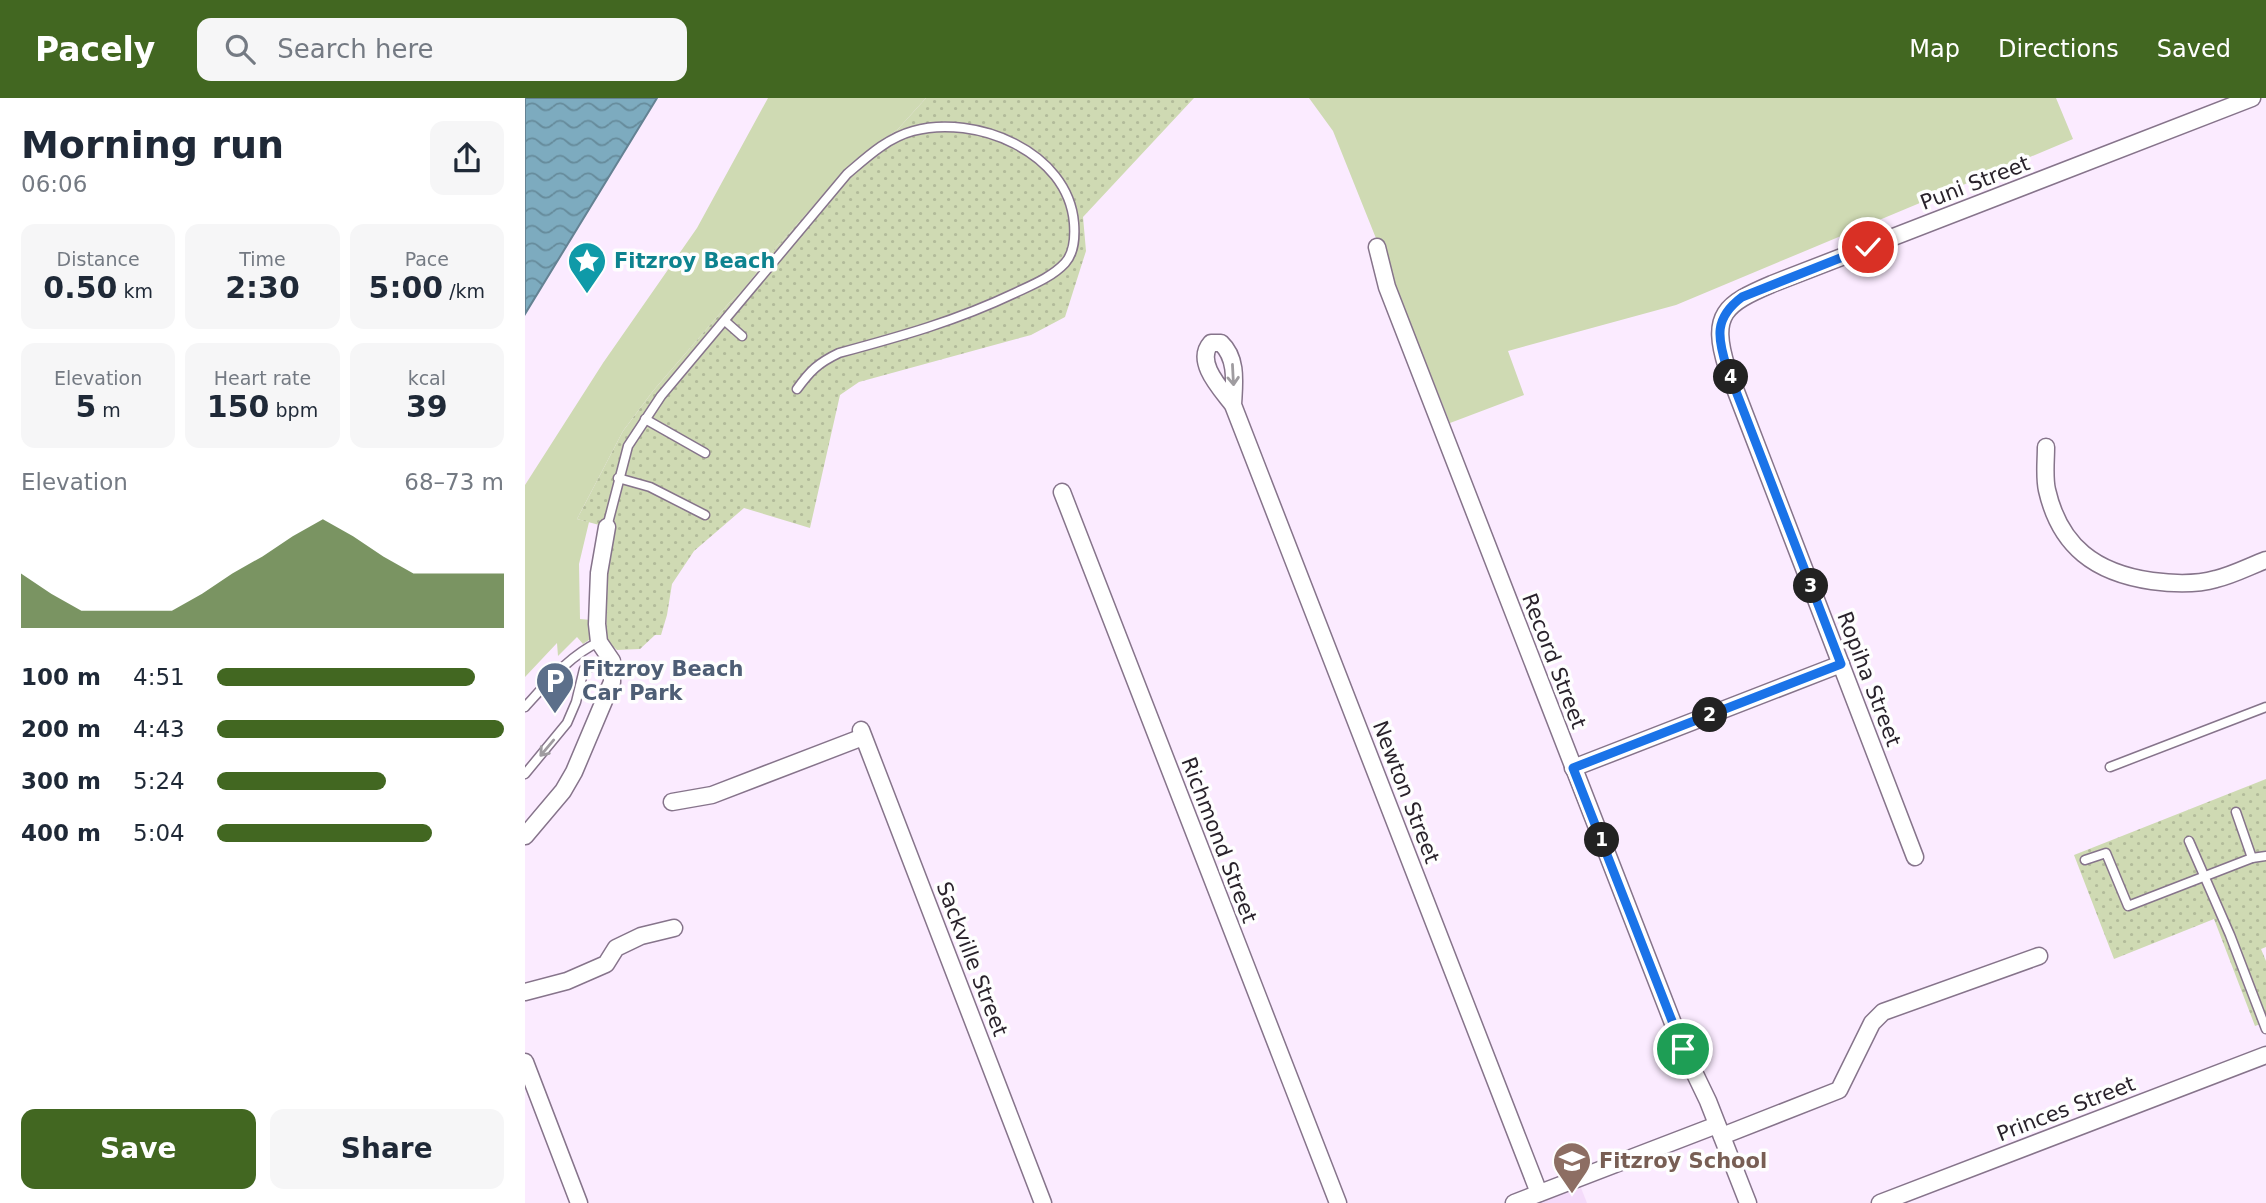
<!DOCTYPE html>
<meta charset="utf-8">
<style>
body{margin:0;font-family:"DejaVu Sans",sans-serif;background:#f6f6f7;color:#1f2937;height:100vh;display:flex;flex-direction:column;font-size:26px;white-space:nowrap}
*{box-sizing:border-box;margin:0}
p{font-size:23px;color:#747a83}
.icon{flex:none;width:38px;height:38px;fill:none;stroke:currentColor;stroke-width:2;stroke-linecap:round;stroke-linejoin:round}
.map{position:relative;flex:1;overflow:hidden}
.side{display:flex;flex-direction:column;background:#fff;width:525px}
.side>*{flex:none}
.pin{position:absolute;display:grid;place-items:center;width:60px;height:60px;color:#fff;margin:-30px;border:4px solid #fff;border-radius:50%;box-shadow:0 2px 7px #0007}
.km{position:absolute;width:35px;height:35px;margin:-18px;border-radius:50%;background:#222;color:#fff;font-size:19px;line-height:35px;text-align:center}
.round{display:grid;place-items:center;flex:none;width:74px;height:74px;border-radius:14px;background:#f6f6f7}
.summary{display:flex;align-items:center;justify-content:space-between;height:119px;padding:0 21px}
h1{font-size:38px;font-weight:700;line-height:52px}
.figures{display:grid;grid-template-columns:repeat(3,1fr);gap:10px;height:119px;padding:7px 21px}
.figures div{display:grid;align-content:center;border-radius:14px;background:#f6f6f7;text-align:center}
.figures b{font-size:30px;font-weight:700}
.figures small{font-size:19px;font-weight:400}
.figures p{font-size:19px}
.chart{height:196px;padding:14px 21px}
.chart p{display:flex;justify-content:space-between}
.chart svg{width:100%;height:126px;margin-top:7px;fill:#426721;opacity:.7}
.cta{display:flex;gap:14px;margin-top:auto;padding:14px 21px}
.cta a{flex:1;height:80px;border-radius:14px;background:#426721;color:#fff;font-size:28px;font-weight:700;line-height:80px;text-align:center}
.cta a+a{background:#f6f6f7;color:#1f2937}
ul{padding:0 21px;list-style:none;font-size:23px}
li{display:grid;grid-template-columns:112px 84px 1fr;align-items:center;height:52px}
li i{height:18px;border-radius:9px;background:#426721}
header{display:flex;align-items:center;gap:42px;box-sizing:border-box;height:98px;padding:0 35px;background:#426721;color:#fff}
header strong{font-size:33px}
nav{display:flex;gap:38px;margin-inline-start:auto;font-size:24px}
.search{width:490px;height:63px;background:#f6f6f7;display:flex;align-items:center;gap:18px;box-sizing:border-box;padding:0 24px;border-radius:14px;color:#747a83;font-size:26px}
main{display:flex;flex:1;min-height:0}
.map>svg:first-child{display:block}
</style>
<header>
<strong>Pacely</strong>
<div class="search"><svg class="icon" aria-label="search" viewBox="0 0 24 24"><circle cx="10" cy="10" r="6"/><path d="M15 15l6 6"/></svg>Search here</div>
<nav><a>Map</a><a>Directions</a><a>Saved</a></nav>
</header>
<main>
<section class="side">
<div class="summary"><div><h1>Morning run</h1><p>06:06</p></div><a class="round"><svg class="icon" aria-label="share" viewBox="0 0 24 24"><path d="M12 15V3M7 8l5-5 5 5M5 13v7h14v-7"/></svg></a></div>
<div class="figures">
<div><p>Distance</p><b>0.50<small> km</small></b></div>
<div><p>Time</p><b>2:30</b></div>
<div><p>Pace</p><b>5:00<small> /km</small></b></div>
</div>
<div class="figures">
<div><p>Elevation</p><b>5<small> m</small></b></div>
<div><p>Heart rate</p><b>150<small> bpm</small></b></div>
<div><p>kcal</p><b>39</b></div>
</div>
<div class="chart"><p><span>Elevation</span>68–73 m</p>
<svg viewBox="0 0 160 44" preserveAspectRatio="none"><path d="M0 44V25L10 32L20 38L30 38L40 38L50 38L60 32L70 25L80 19L90 12L100 6L110 12L120 19L130 25L140 25L150 25L160 25V44z"/></svg>
</div>
<ul>
<li><b>100 m</b>4:51<i style="width:90%"></i></li>
<li><b>200 m</b>4:43<i style="width:100%"></i></li>
<li><b>300 m</b>5:24<i style="width:59%"></i></li>
<li><b>400 m</b>5:04<i style="width:75%"></i></li>
</ul>
<div class="cta"><a>Save</a><a>Share</a></div>
</section>
<div class="map">
<svg width="1741" height="1105" viewBox="0 0 1741 1105">
<defs>
<pattern id="park-dots" width="8" height="8" patternUnits="userSpaceOnUse" patternTransform="scale(1.75)"><rect width="8" height="8" fill="#cfdab3"/><path d="M2 2h.1M6 6h.1" fill="none" stroke="#b2bb9a" stroke-width="1.8" stroke-linecap="round"/></pattern>
<pattern id="water-waves" width="16" height="10" patternUnits="userSpaceOnUse" patternTransform="scale(1.75)"><rect width="16" height="10" fill="#7dabbf"/><path d="M0 5q4-4 8 0t8 0" fill="none" stroke="#668b9b"/></pattern>
</defs>
<rect width="100%" height="100%" fill="#fbebff"/>
<path fill="#f4dbfa" d="M 1056,1090 L 1062,1105 L 1014,1105 Z"/>
<g fill="#cfdab3">
<path d="M 243,0 L 401,0 L 373,31 L 329,63 L 246,155 L 220,190 L 204,205 L 128,293 L 98,333 L 52,421 L 64,424 L 54,466 L 55,521 L 66,522 L 67,540 L 58,546 L 52,539 L 33,558 L 32,545 L 0,579 L 0,387 L 78,265 L 172,130 Z"/>
<path d="M 784,0 L 1531,0 L 1548,41 L 1151,207 L 983,253 L 999,297 L 925,325 L 808,33 Z"/>
</g>
<g fill="url(#park-dots)">
<path d="M 401,0 L 669,0 L 558,119 L 561,153 L 540,219 L 506,237 L 334,284 L 315,297 L 285,430 L 219,410 L 169,453 L 147,486 L 142,517 L 136,537 L 130,537 L 115,551 L 92,552 L 81,542 L 82,477 L 89,431 L 52,421 L 98,333 L 128,293 L 204,205 L 220,190 L 246,155 L 329,63 L 373,31 Z"/>
<path d="M 1741,681 L 1741,849 L 1736,851 L 1741,863 L 1741,924 L 1730,928 L 1689,821 L 1589,861 L 1549,757 Z"/>
</g>
<path fill="url(#water-waves)" stroke="#648293" stroke-width="2" d="M 0,0 L 132,0 L 0,216 Z"/>
<g fill="none" stroke-linecap="round" stroke-linejoin="round">
<defs>
<g id="lane">
<path d="M 200,223 L 217,238"/>
<path d="M 120,321 L 180,355"/>
<path d="M 93,380 L 125,389 L 180,417"/>
<path d="M 82,429 L 103,348 L 136,298 L 322,76 C 342,59 362,40 388,33 C 450,16 543,53 549,125 C 550,138 550,154 540,165 C 527,179 507,187 490,195 C 431,223 377,238 314,255 C 293,265 285,273 272,291"/>
<path d="M 0,609 C 22,585 45,557 74,544"/>
<path d="M 1585,669 L 1741,609"/>
<path d="M 0,676 L 42,625 L 51,604 L 59,571 L 87,563"/>
<path d="M 1711,714 L 1727,760"/>
<path d="M 1664,743 L 1705,837 L 1741,931"/>
<path d="M 1560,762 L 1581,755 L 1603,808 L 1727,760 L 1741,758"/>
</g>
<g id="street">
<path d="M 852,149 L 862,189 L 1158,951 L 1183,1003 L 1223,1105"/>
<path d="M 708,307 C 709,286 713,261 696,245 L 686,245 C 669,264 697,292 708,307 L 1014,1095"/>
<path d="M 1521,349 C 1521,363 1519,379 1522,392 C 1535,449 1571,475 1627,483 C 1649,486 1670,487 1691,481 C 1708,477 1725,468 1741,462"/>
<path d="M 537,394 L 813,1105"/>
<path d="M 336,632 L 518,1105"/>
<path d="M 1048,670 L 1316,566"/>
<path d="M 147,704 L 187,697 L 338,639"/>
<path d="M 0,738 L 38,693 L 49,674 L 87,584 L 87,563 L 74,544 L 72,526 L 74,475 L 82,429"/>
<path d="M 1390,759 L 1202,270 C 1185,216 1200,206 1247,186 L 1727,0"/>
<path d="M 0,894 L 42,883 L 81,866 L 91,850 L 116,838 L 149,830"/>
<path d="M 0,964 L 54,1105"/>
<path d="M 1197,1038 L 1314,992 L 1347,925 L 1358,914 L 1514,858"/>
<path d="M 989,1105 L 1192,1027"/>
<path d="M 1355,1105 L 1741,957"/>
</g>
</defs>
<use href="#lane" stroke="#86748b" stroke-width="11"/>
<use href="#street" stroke="#86748b" stroke-width="19"/>
<use href="#lane" stroke="#fff" stroke-width="8"/>
<use href="#street" stroke="#fff" stroke-width="16"/>
</g>
<defs><path id="oneway-shaft" d="M-6 0H5M1.5-3L5.5 0L1.5 3" fill="none" stroke-width="1.6" stroke-linecap="round" stroke-linejoin="round" transform="scale(1.75)"/></defs>
<g stroke="#9f9ca0">
<use href="#oneway-shaft" transform="translate(708 277) rotate(87)"/>
<use href="#oneway-shaft" transform="translate(22 650) rotate(130)"/>
</g>
<g fill="none" stroke-linecap="round" stroke-linejoin="round">
<defs>
<path id="route" d="M 1158,951 L 1048,670 L 1316,566 L 1202,270 C 1192,239 1189,220 1217,199 L 1343,149"/>
</defs>
<use href="#route" stroke="#fff" stroke-width="14"/>
<use href="#route" stroke="#1a73e8" stroke-width="9"/>
</g>
<defs>
<symbol id="sight-pin" viewBox="-11 -11 22 30"><path d="M0 17L-7.5 6A9.5 9.5 0 1 1 7.5 6Z" fill="#0f9aa8" stroke="#fefefe"/><path d="M0-6L1.8-2.2L6-1.7L2.9 1.2L3.7 5.4L0 3.3L-3.7 5.4L-2.9 1.2L-6-1.7L-1.8-2.2Z" fill="#fff"/></symbol>
<symbol id="parking-pin" viewBox="-11 -11 22 30"><path d="M0 17L-7.5 6A9.5 9.5 0 1 1 7.5 6Z" fill="#5c6f8a" stroke="#fefefe"/><path d="M-3.5-5.5H1a3.5 3.5 0 0 1 0 7H-1V5.5H-3.5ZM-1-3.4V-.6H.8a1.4 1.4 0 0 0 0-2.8Z" fill="#fff"/></symbol>
<symbol id="school-pin" viewBox="-11 -11 22 30"><path d="M0 17L-7.5 6A9.5 9.5 0 1 1 7.5 6Z" fill="#8d6e63" stroke="#fefefe"/><path d="M0-5L7-2L0 1L-7-2ZM-4 1L0 2.5L4 1V4Q0 6-4 4Z" fill="#fff"/></symbol>
</defs>
<g fill-rule="evenodd">
<use href="#sight-pin" x="40" y="141" width="44" height="60"/>
<use href="#parking-pin" x="8" y="561" width="44" height="60"/>
<use href="#school-pin" x="1025" y="1041" width="44" height="60"/>
</g>
<g text-anchor="middle" stroke-width="7" stroke-linejoin="round" paint-order="stroke">
<g font-size="21" fill="#29222b" stroke="#fefefe">
<text transform="translate(1450 85) rotate(-21)" y="7">Puni Street</text>
<text transform="translate(1029 563) rotate(69)" y="7">Record Street</text>
<text transform="translate(1344 581) rotate(69)" y="7">Ropiha Street</text>
<text transform="translate(881 694) rotate(69)" y="7">Newton Street</text>
<text transform="translate(694 742) rotate(69)" y="7">Richmond Street</text>
<text transform="translate(447 861) rotate(69)" y="7">Sackville Street</text>
<text transform="translate(1541 1011) rotate(-21)" y="7">Princes Street</text>
</g>
<g font-size="21" font-weight="bold" fill="#0d838f" stroke="#fefefe" text-anchor="start">
<text x="89" y="170">Fitzroy Beach</text>
</g>
<g font-size="21" font-weight="bold" fill="#4e5e75" stroke="#fefefe" text-anchor="start">
<text x="57" y="578">Fitzroy Beach<tspan x="57" dy="24">Car Park</tspan></text>
</g>
<g font-size="21" font-weight="bold" fill="#785e54" stroke="#fefefe" text-anchor="start">
<text x="1074" y="1070">Fitzroy School</text>
</g>
</g>
</svg>
<div class="pin" style="left:1158px;top:951px;background:#1e9e55"><svg class="icon" aria-label="arrive" viewBox="0 0 24 24"><path d="M6 21V4h12l-3 4 3 4H6"/></svg></div>
<div class="pin" style="left:1343px;top:149px;background:#d93025"><svg class="icon" aria-label="check" viewBox="0 0 24 24"><path d="M5 12l5 5 9-10"/></svg></div>
<b class="km" style="left:1077px;top:742px">1</b>
<b class="km" style="left:1185px;top:617px">2</b>
<b class="km" style="left:1286px;top:488px">3</b>
<b class="km" style="left:1206px;top:279px">4</b>
</div>
</main>
